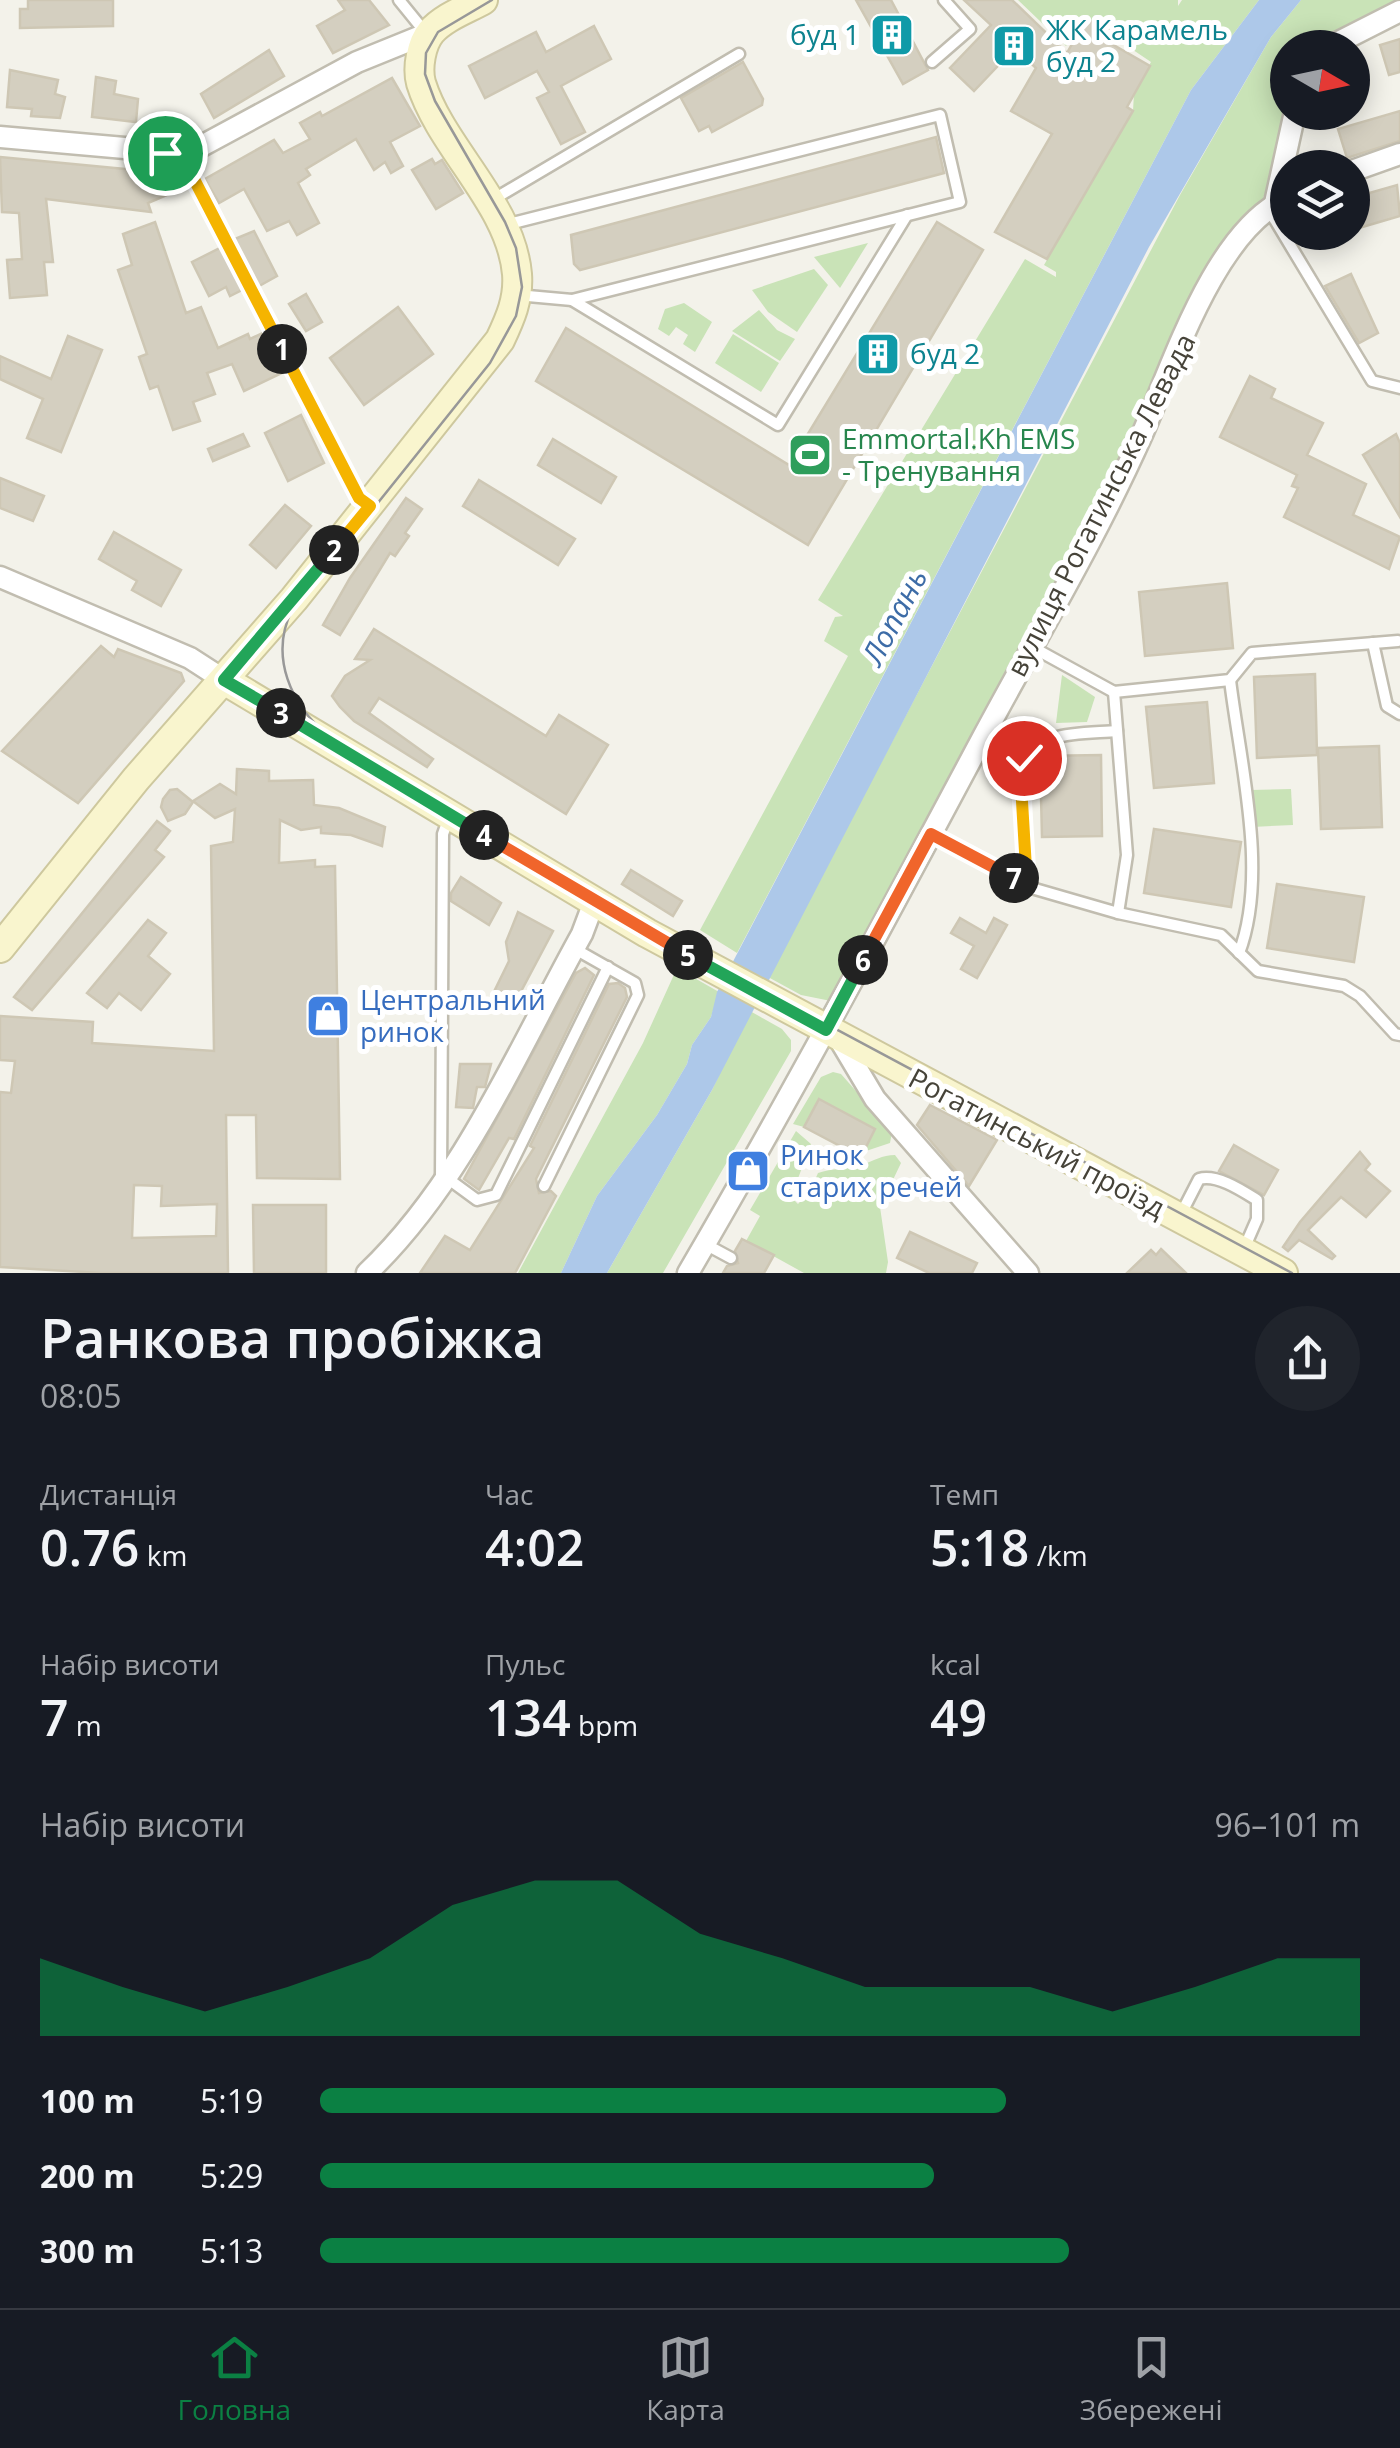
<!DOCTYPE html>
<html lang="uk">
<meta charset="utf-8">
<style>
body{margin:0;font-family:"Open Sans",sans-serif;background:#20242c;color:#f1f3f6;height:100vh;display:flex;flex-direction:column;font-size:38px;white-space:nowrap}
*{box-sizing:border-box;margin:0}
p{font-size:32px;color:#9ea1a6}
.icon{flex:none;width:55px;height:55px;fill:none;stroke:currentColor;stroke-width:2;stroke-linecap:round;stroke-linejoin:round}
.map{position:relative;height:1273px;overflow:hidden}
.side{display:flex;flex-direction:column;background:#171b24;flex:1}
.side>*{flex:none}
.needle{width:65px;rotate:99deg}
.controls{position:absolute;left:1270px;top:30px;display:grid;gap:20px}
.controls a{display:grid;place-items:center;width:100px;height:100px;border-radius:50%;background:#171b24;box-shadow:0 5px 25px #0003;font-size:50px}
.pin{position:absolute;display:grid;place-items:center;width:85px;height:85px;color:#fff;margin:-42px;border:5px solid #fff;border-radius:50%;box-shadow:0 2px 10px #0007}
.km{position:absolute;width:50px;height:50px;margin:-25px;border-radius:50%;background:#222;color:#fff;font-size:28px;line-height:50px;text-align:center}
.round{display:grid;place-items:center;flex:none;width:105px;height:105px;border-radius:52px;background:#20242c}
.overview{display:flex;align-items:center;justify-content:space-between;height:170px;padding:0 40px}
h1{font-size:55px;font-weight:600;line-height:75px}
.metrics{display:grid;grid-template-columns:repeat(3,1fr);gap:15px;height:170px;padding:10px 40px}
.metrics div{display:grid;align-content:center}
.metrics b{font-size:50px;font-weight:600}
.metrics small{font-size:28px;font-weight:400}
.metrics p{font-size:28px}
.chart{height:280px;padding:20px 40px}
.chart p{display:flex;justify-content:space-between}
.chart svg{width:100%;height:180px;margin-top:10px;fill:#0b8043;opacity:.7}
ul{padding:0 40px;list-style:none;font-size:32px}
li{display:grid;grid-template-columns:160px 120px 1fr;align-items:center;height:75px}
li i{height:25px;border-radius:12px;background:#0b8043}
.dock{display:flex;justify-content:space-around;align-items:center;height:140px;border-top:2px solid #363941;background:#171b24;font-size:28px;color:#9ea1a6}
.dock a{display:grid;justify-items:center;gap:5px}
.dock .active{color:#0b8043}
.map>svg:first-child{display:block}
</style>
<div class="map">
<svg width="1400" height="1273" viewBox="0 0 1400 1273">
<rect width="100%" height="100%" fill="#f3f2ea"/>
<g fill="#c9e3b7">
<path d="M 1018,0 L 1178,0 L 1178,6 L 1182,0 L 1259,0 L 1191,90 L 737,953 L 700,930 L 848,656 L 824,641 L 835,617 L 843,616 L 818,600 L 1025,259 L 1056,277 L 1056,272 L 1044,265 L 1133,111 L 1134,93 L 1151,62 L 1087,19 L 1066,46 Z"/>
<path d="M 1301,0 L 1400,0 L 1400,5 L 1327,47 L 1288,48 L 1288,112 L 1281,154 L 1257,213 L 1151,402 L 831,1001 L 801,995 L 768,977 L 1180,195 L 1271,37 Z"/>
<path d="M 868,243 L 840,288 L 814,257 Z"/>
<path d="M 814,269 L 828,285 L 797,332 L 768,312 L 752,290 Z"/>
<path d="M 684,303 L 712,322 L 695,352 L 683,344 L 688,335 L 676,327 L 669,336 L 658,329 L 665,309 Z"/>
<path d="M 759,310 L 777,330 L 795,339 L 780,361 L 732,331 Z"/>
<path d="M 733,334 L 779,363 L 761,392 L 715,363 Z"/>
<path d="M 1062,675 L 1095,697 L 1087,722 L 1056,723 Z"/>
<path d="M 1291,789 L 1293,825 L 1252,827 L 1251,790 Z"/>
<path d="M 677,968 L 719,992 L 711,1017 L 692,1045 L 687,1064 L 657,1115 L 597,1196 L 561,1273 L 518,1273 L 643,1043 Z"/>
<path d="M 750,1011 L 782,1029 L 791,1040 L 791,1051 L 663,1273 L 607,1273 L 712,1090 Z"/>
<path d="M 833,1072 L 841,1074 L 892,1132 L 890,1143 L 863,1152 L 819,1099 L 804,1127 L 793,1124 L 821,1077 Z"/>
<path d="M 796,1131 L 811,1144 L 791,1197 L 798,1204 L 810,1191 L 818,1173 C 832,1168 847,1170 861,1165 C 874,1161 882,1155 895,1155 L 901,1163 L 880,1207 L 888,1262 L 886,1273 L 804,1273 L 746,1241 L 760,1216 L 750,1210 Z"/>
</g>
<path fill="#adc8e9" d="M 1259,0 L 1301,0 L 1271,37 L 1149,247 L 712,1090 L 607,1273 L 561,1273 L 597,1196 L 657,1115 L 687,1064 L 692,1045 L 711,1017 L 717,992 L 1191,90 Z"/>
<g fill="#d4cfc0" stroke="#cec7b4" stroke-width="2.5" fill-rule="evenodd">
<path d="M 28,0 L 113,0 L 113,26 L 20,28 L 20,9 L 28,9 Z"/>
<path d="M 338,0 L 369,0 L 389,25 L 333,53 L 317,26 L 345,10 Z"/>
<path d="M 856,0 L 891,0 L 928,70 L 903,84 Z"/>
<path d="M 964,0 L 1012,0 L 1067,53 L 1086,19 L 1103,28 L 1098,36 L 1150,66 L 1127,107 L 1133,111 L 1047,259 L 995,232 L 1052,134 L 1011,111 L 1036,68 L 1015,48 L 974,91 L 950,68 L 991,25 Z"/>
<path d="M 594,26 L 611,59 L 561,86 L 585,132 L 561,144 L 537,98 L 549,92 L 537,71 L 485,98 L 469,66 L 536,32 L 546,52 Z"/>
<path d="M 1400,39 L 1400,72 L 1389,75 L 1380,45 Z"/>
<path d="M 269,50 L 284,76 L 214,118 L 201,94 Z"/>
<path d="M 743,62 L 763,99 L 762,105 L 712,132 L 709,126 L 699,131 L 681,98 Z"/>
<path d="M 10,70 L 58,80 L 55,94 L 65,97 L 60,118 L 31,116 L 32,109 L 7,107 Z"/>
<path d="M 96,77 L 116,81 L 114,94 L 138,99 L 136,122 L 92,117 Z"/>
<path d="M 392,78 L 420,126 L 390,142 L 403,166 L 391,173 L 385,162 L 374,170 L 356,139 L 306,169 L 310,175 L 298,183 L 319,223 L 297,235 L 289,221 L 267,231 L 244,189 L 219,203 L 205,179 L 274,140 L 283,153 L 310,139 L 300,123 L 320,112 L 322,116 Z"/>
<path d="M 1400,111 L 1400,141 L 1347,158 L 1338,129 Z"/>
<path d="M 936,137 L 944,173 L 599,265 L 580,270 L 574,264 L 571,235 Z"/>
<path d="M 0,157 L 166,173 L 167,195 L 148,203 L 151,212 L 46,199 L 53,262 L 44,262 L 47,295 L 10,298 L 7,260 L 22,259 L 19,213 L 2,212 Z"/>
<path d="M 432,159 L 435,164 L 442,160 L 463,193 L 436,209 L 412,170 Z"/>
<path d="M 1397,185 L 1400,216 L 1352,230 L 1352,198 Z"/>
<path d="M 155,222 L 186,313 L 201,307 L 218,348 L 248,334 L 250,339 L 263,333 L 282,373 L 244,391 L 232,364 L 207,373 L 215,394 L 193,402 L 200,421 L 173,430 L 158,386 L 150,389 L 139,357 L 147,354 L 118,270 L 132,265 L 123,234 Z"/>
<path d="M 937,222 L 983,250 L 808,545 L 536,381 L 566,328 L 789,465 Z"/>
<path d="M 254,231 L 277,276 L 259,286 L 235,239 Z"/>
<path d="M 220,248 L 242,290 L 230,296 L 226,287 L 209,296 L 192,262 Z"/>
<path d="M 1351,274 L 1378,333 L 1359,343 L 1325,286 Z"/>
<path d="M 306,294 L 322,322 L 306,331 L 289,304 Z"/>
<path d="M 398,307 L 433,354 L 364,405 L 330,358 Z"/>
<path d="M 68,336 L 102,350 L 61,452 L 27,438 L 43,399 L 0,379 L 0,356 L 51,379 Z"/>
<path d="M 1250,376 L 1275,389 L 1271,398 L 1323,423 L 1307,455 L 1366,484 L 1353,515 L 1400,537 L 1389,569 L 1284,517 L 1298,488 L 1292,486 L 1297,475 L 1220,437 Z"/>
<path d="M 301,415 L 324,463 L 288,481 L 265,433 Z"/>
<path d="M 243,434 L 249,446 L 213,461 L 208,449 Z"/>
<path d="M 1396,434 L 1400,443 L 1400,517 L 1363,455 Z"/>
<path d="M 553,439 L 616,477 L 601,503 L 538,465 Z"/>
<path d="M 0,478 L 44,496 L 33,521 L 0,508 Z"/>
<path d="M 479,480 L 575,539 L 558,565 L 463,506 Z"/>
<path d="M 406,498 L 422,509 L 405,533 L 409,536 L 395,556 L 390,553 L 340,635 L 323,625 L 350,578 Z"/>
<path d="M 285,505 L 311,526 L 276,568 L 250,545 Z"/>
<path d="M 114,532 L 181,570 L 161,606 L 132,590 L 137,581 L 99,559 Z"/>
<path d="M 1227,583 L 1233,648 L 1145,656 L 1139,592 Z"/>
<path d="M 374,629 L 546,736 L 559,715 L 608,745 L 566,814 L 379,698 L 369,713 L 433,759 L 427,767 L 354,721 L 340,707 L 332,696 L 345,676 L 370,660 L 355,659 Z"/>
<path d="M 101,646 L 114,657 L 118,649 L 181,673 L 184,681 L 78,803 L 2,751 Z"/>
<path d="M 1315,674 L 1317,755 L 1257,758 L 1254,677 Z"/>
<path d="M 1207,702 L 1214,783 L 1154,788 L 1146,707 Z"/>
<path d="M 1379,746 L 1382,827 L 1321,829 L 1318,748 Z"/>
<path d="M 1101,755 L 1102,836 L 1042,837 L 1040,756 Z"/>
<path d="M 237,769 L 269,771 L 269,781 L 313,780 L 314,805 L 339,808 L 385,827 L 382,846 L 351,835 L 321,833 L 321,827 L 301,830 L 280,820 L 279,863 L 315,860 L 315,867 L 335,866 L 340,1179 L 257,1178 L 256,1115 L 226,1115 L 228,1273 L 100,1273 L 0,1267 L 0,1092 L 11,1093 L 15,1061 L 0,1060 L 0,1016 L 93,1022 L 92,1043 L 214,1051 L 211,846 L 233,842 L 235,809 L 215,818 L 193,801 L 220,784 L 236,794 ZM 134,1185 L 162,1186 L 161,1206 L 217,1204 L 216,1236 L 132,1238 Z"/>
<path d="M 177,789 L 193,802 L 185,814 L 168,821 L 161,807 L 163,799 L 170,790 Z"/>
<path d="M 157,821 L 170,831 L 155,850 L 164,857 L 32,1010 L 14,997 Z"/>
<path d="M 1154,829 L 1241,842 L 1231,907 L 1144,893 Z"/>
<path d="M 631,870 L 682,901 L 673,916 L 622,884 Z"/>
<path d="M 461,877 L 501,903 L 489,925 L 451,901 L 451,893 Z"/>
<path d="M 1277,884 L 1364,897 L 1354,962 L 1267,948 Z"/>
<path d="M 518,912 L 553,931 L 510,1012 L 489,1002 L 509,961 L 506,942 Z"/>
<path d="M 960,918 L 986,933 L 994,918 L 1007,925 L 977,978 L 961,969 L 974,946 L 951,933 Z"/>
<path d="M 148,920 L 166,933 L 148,956 L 170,974 L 141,1010 L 119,993 L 107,1008 L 87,993 Z"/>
<path d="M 585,968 L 594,975 L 514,1139 L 509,1138 L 479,1190 L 464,1179 L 576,973 Z"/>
<path d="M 618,983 L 625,988 L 627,997 L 536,1179 L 539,1193 L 551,1191 L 556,1196 L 515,1273 L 420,1273 L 445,1236 L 470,1250 L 534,1148 L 530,1146 L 609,984 Z"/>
<path d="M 460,1064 L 491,1064 L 485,1087 L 477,1087 L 473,1108 L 456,1107 Z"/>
<path d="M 819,1099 L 875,1129 L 861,1157 L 804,1127 Z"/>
<path d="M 930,1105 L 997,1140 L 969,1186 L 917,1125 Z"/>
<path d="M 1234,1145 L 1278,1170 L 1264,1195 L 1219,1171 Z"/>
<path d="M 1360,1152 L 1370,1164 L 1365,1170 L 1390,1191 L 1366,1217 L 1341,1197 L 1308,1230 L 1335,1256 L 1332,1259 L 1299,1240 L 1288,1251 L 1283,1247 L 1300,1222 Z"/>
<path d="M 253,1205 L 326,1205 L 326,1273 L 254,1273 Z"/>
<path d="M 910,1232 L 977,1263 L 972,1273 L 929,1273 L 897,1258 Z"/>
<path d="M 742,1239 L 774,1255 L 764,1273 L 723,1273 L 727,1266 L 738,1263 L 735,1251 Z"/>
<path d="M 1161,1249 L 1186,1273 L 1127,1273 L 1151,1250 L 1156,1255 Z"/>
</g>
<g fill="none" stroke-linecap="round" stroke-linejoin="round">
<defs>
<g id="lane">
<path d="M 399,0 L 425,32"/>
<path d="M 932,62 L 970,29 L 944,0"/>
<path d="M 181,153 L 359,497 L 368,505"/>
<path d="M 494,199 L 739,54"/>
<path d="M 1269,210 L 1372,381 L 1400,388"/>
<path d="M 505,225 L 940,115 L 960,202 L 572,300 L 517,295"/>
<path d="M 572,300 L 778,425 L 907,215"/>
<path d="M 1373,643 L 1387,706 L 1400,714"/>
<path d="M 1032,647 L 1114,692 L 1230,680 L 1252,653 L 1398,641"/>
<path d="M 1230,680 C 1240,763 1269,874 1239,953"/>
<path d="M 1114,692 L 1127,855 L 1118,913"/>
<path d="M 932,835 L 1035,889 L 1118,913 L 1221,935 L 1258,971 L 1344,986 L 1360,996 L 1395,1034 L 1400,1035"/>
<path d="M 1027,885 L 1020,768 C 1035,729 1083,734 1117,731"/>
<path d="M 447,1178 L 477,1200 L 496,1195 L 608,967"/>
<path d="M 441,1179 L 443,834 L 449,817"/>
<path d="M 544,1186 L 638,995 L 635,983 L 575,949"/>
<path d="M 1181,1214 L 1199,1179 C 1217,1174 1241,1190 1257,1200 L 1257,1219 L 1243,1251"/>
<path d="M 705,1244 L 731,1258"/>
</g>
<g id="street">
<path d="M 1327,48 L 1400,11"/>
<path d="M 0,137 L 181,153 L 196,149 L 357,62 L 431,32"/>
<path d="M 1352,171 L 1400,154"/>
<path d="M 1275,203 L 1295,112"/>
<path d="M 0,577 L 190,658 L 224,680"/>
<path d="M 838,1037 L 875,1099 L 1028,1273"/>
<path d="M 367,1273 C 463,1182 518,1049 582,934 L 594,902"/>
<path d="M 688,1273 C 791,1097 887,917 983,737 C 1036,638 1095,540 1141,437 C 1172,367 1215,229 1288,198"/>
</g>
<g id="secondary">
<path d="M 224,680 L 647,933 L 1283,1273"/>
<path d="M 0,948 L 136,779 L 294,599 L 500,340 C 510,319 519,299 517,274 C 511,204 441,148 421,83 C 417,68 421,44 431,32 C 444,17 467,9 483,0"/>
</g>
</defs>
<use href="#lane" stroke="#c1bdb0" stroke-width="15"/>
<use href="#street" stroke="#c1bdb0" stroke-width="25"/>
<use href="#secondary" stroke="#cec89e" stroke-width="32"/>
<use href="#lane" stroke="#fff" stroke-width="10"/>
<use href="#street" stroke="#fff" stroke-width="20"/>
<use href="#secondary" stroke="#f9f5ce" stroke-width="28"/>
<path stroke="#989898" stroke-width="2.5" d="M 492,0 L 438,32 L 426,53 L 425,74 L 435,101 L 505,222 L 516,248 L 522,287 L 516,316 L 490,363 L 292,610 C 269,656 291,706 328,735 L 703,958 L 1292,1273"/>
</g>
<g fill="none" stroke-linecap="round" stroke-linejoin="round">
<defs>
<path id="split-1" d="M 165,153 L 181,154 L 282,349"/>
<path id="split-2" d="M 282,349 L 359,498 L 370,506 L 334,550"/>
<path id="split-3" d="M 281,713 L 224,680 L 334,550"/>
<path id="split-4" d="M 281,713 L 484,835"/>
<path id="split-5" d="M 484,835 L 688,955"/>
<path id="split-6" d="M 688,955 L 826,1030 L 863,960"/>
<path id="split-7" d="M 863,960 L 931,834 L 1014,878"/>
<path id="split-8" d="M 1014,878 L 1027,885 L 1020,768 L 1024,758"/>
</defs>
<use href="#split-1" stroke="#fff" stroke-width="20"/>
<use href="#split-2" stroke="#fff" stroke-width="20"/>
<use href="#split-3" stroke="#fff" stroke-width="20"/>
<use href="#split-4" stroke="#fff" stroke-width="20"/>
<use href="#split-5" stroke="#fff" stroke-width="20"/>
<use href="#split-6" stroke="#fff" stroke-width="20"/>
<use href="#split-7" stroke="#fff" stroke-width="20"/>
<use href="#split-8" stroke="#fff" stroke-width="20"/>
<use href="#split-1" stroke="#f5b400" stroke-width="12"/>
<use href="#split-2" stroke="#f5b400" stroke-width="12"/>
<use href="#split-3" stroke="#22a559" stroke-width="12"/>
<use href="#split-4" stroke="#22a559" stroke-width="12"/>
<use href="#split-5" stroke="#f0652b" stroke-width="12"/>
<use href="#split-6" stroke="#22a559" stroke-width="12"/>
<use href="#split-7" stroke="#f0652b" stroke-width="12"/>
<use href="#split-8" stroke="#f5b400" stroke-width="12"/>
</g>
<defs>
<symbol id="building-square" viewBox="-11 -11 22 22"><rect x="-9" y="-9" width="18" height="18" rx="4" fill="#0f9aa8" stroke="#fff"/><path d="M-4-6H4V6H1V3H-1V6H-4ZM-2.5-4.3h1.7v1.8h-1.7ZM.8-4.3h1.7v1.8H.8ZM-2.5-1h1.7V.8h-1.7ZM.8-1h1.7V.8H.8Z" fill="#fff"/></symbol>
<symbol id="stadium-square" viewBox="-11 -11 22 22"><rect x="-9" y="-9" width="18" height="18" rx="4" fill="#2e9e5b" stroke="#fff"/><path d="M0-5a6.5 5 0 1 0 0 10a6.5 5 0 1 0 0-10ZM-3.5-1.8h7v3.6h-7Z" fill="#fff"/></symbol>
<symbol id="shop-square" viewBox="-11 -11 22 22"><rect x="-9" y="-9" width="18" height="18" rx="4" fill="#3f7fe0" stroke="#fff"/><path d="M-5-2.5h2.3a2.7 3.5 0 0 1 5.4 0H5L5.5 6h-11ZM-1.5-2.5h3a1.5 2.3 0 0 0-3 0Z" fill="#fff"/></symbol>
</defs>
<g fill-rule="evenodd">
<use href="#building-square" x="867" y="10" width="50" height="50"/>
<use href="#building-square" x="989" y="21" width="50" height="50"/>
<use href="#building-square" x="853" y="329" width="50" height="50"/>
<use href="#stadium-square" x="785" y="430" width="50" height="50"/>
<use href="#shop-square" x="303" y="991" width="50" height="50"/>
<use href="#shop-square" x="723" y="1146" width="50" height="50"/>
</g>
<g text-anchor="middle" stroke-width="10" stroke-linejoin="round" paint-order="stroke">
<g font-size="28" fill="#0d838f" stroke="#fff" text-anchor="start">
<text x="1046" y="40">ЖК Карамель<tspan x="1046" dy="32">буд 2</tspan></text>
<text x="860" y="45" text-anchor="end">буд 1</text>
<text x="910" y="364">буд 2</text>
</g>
<g font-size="28" fill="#27864d" stroke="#fff" text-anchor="start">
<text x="842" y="449">Emmortal.Kh EMS<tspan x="842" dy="32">- Тренування</tspan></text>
</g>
<g font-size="28" fill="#464339" stroke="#fff">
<text transform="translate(1101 505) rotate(-63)" y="10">вулиця Рогатинська Левада</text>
<text transform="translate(1037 1143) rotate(28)" y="10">Рогатинський проїзд</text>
</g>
<g font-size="28" fill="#366cbe" stroke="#fff" text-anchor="start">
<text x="360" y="1010">Центральний<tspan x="360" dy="32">ринок</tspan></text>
<text x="780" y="1165">Ринок<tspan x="780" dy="32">старих речей</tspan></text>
</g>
<g font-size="30" font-style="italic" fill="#3d6ca7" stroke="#fff">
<text transform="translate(895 617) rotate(-62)" y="10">Лопань</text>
</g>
</g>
</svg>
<div class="controls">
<a><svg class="needle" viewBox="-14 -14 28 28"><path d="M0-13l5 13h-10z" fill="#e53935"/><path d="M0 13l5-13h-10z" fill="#9ea1a6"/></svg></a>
<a><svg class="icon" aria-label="layers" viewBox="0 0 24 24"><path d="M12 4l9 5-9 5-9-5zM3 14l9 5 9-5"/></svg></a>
</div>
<div class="pin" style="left:165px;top:153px;background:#1e9e55"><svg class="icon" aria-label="arrive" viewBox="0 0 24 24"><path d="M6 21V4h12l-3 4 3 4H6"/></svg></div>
<div class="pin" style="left:1024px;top:758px;background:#d93025"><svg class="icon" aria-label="check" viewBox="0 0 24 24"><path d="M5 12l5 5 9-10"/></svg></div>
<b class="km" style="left:282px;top:349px">1</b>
<b class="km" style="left:334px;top:550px">2</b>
<b class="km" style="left:281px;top:713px">3</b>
<b class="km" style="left:484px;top:835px">4</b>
<b class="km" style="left:688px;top:955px">5</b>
<b class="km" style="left:863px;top:960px">6</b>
<b class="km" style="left:1014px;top:878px">7</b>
</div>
<section class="side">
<div class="overview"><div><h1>Ранкова пробіжка</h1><p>08:05</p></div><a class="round"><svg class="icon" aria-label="share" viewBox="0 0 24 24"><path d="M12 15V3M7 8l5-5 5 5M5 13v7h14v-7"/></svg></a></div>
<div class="metrics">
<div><p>Дистанція</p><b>0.76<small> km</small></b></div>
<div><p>Час</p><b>4:02</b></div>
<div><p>Темп</p><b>5:18<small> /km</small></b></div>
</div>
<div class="metrics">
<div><p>Набір висоти</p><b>7<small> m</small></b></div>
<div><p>Пульс</p><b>134<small> bpm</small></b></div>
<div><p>kcal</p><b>49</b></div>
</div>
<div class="chart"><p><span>Набір висоти</span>96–101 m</p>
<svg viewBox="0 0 160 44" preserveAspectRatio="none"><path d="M0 44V25L10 32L20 38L30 32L40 25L50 12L60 6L70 6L80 19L90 25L100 32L110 32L120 32L130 38L140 32L150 25L160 25V44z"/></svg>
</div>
<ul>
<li><b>100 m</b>5:19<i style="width:66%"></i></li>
<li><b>200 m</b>5:29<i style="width:59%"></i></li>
<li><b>300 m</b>5:13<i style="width:72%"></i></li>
</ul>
</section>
<nav class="dock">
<a class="active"><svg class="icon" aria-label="home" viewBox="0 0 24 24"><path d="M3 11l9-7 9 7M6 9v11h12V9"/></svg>Головна</a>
<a><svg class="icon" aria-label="map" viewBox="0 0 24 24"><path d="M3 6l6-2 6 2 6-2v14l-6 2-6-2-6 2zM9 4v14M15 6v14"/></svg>Карта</a>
<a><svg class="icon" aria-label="saved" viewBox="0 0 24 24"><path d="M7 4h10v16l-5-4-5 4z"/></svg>Збережені</a>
</nav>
